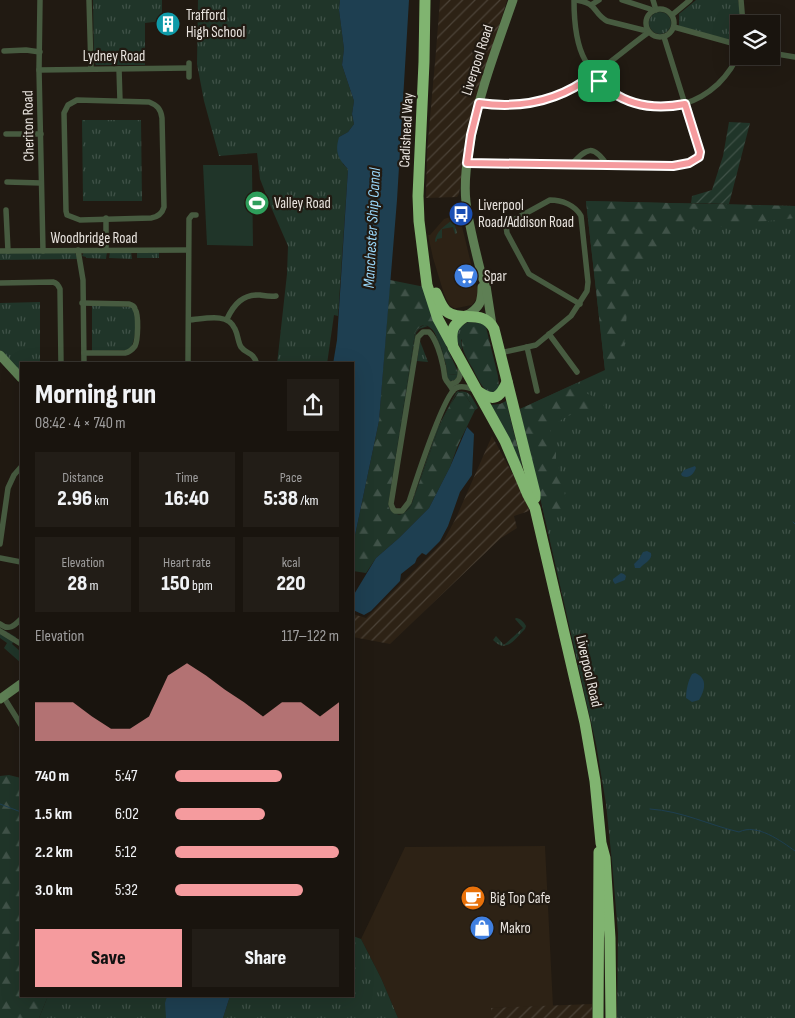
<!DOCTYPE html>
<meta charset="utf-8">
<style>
body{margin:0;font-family:"Sofia Sans Condensed",sans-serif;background:#221d17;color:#f1f3f6;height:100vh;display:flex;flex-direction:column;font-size:19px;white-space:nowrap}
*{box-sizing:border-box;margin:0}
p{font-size:16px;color:#9f9e9e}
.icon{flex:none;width:28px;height:28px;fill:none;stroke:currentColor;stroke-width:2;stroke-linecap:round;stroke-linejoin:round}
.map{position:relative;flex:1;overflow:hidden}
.details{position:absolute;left:20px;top:362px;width:334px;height:635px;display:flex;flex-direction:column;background:#19140e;border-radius:0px;box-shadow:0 5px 20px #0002,0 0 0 1px #37332e}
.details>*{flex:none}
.tools{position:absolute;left:730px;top:15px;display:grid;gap:10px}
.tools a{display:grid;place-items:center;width:50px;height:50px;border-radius:0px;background:#19140e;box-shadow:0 5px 20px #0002,0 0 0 1px #37332e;font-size:25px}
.pin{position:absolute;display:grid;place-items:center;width:42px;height:42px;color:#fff;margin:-21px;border-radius:10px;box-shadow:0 2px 8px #0006}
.round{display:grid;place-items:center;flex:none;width:52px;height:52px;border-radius:0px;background:#221d17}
.overview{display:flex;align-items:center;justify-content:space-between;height:85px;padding:0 15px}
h1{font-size:28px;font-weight:800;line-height:38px}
.stats{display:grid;grid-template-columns:repeat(3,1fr);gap:8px;height:85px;padding:5px 15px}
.stats div{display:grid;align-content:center;border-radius:0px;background:#221d17;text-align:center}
.stats b{font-size:21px;font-weight:800}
.stats small{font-size:14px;font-weight:400}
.stats p{font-size:14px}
.chart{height:140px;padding:10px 15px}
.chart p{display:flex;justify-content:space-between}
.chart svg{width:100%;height:90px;margin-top:5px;fill:#f59b9e;opacity:.7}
.cta{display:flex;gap:10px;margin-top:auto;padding:10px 15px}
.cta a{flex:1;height:58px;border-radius:0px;background:#f59b9e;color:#111;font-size:20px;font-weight:800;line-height:58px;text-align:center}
.cta a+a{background:#221d17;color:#f1f3f6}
ul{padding:0 15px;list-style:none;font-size:16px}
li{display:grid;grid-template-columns:80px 60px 1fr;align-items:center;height:38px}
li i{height:12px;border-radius:6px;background:#f59b9e}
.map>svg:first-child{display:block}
</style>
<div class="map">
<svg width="795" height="1018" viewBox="0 0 795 1018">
<defs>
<pattern id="industrial-furrows" width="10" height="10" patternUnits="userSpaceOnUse" patternTransform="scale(1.25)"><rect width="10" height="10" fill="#2d2215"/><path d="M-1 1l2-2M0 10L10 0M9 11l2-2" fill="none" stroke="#4b4237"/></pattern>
<pattern id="grass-tufts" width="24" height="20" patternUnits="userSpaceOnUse" patternTransform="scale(1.25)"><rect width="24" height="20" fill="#203529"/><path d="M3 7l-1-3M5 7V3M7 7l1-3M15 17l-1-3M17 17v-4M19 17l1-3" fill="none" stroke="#405248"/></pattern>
<pattern id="forest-firs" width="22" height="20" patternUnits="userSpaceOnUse" patternTransform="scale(1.25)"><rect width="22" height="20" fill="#203529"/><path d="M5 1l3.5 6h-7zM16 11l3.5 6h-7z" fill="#405248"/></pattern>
<pattern id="garden-furrows" width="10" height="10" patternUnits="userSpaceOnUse" patternTransform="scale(1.25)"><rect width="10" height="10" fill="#203529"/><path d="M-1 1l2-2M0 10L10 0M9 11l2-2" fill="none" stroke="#405248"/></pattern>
</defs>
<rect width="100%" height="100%" fill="#211a12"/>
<g fill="#2d2215">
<path d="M 459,214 L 478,292 L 477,298 L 472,305 L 457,308 L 454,308 L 449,305 L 444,294 L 433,258 L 428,235 L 430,235 L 444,219 Z"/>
<path d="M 545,846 L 553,1006 L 491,1008 L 491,1018 L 398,1018 L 381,978 L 361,939 L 405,847 Z"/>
</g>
<g fill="url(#industrial-furrows)">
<path d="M 440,0 L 507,0 L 475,105 L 465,153 L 459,194 L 457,197 L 426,198 L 427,152 L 436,51 Z"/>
<path d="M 492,436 L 516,480 L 528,506 L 529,511 L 514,516 L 517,528 L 501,538 L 390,644 L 353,637 L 353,614 L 366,618 L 443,542 L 456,518 Z"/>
<path d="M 592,1004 L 592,1018 L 491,1018 L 491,1008 Z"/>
</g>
<g fill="url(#grass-tufts)">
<path d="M 93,0 L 162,0 L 162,21 L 145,23 L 145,65 L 96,65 L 94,62 Z"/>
<path d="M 198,0 L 340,0 L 339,10 L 344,49 L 342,65 L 354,101 L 352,114 L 354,124 L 348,132 L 339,137 L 343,164 L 348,169 L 338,316 L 334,315 L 327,364 L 277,364 L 287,274 L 288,246 L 271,207 L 260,179 L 257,153 L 219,156 L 204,101 L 197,64 Z"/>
<path d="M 696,0 L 738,0 L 741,14 L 742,24 L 739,24 L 739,41 L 737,42 L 679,26 L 679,14 Z"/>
<circle cx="660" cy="23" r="11"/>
<path d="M 82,120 L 141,120 L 142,201 L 83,201 Z"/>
<path d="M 586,201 L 795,206 L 795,1018 L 617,1018 L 618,933 L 612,862 L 606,804 L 596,744 L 520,409 L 605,370 Z"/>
<path d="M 451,221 L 454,222 L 457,233 L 455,234 L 453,227 L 442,229 L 442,238 L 437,239 L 437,241 L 435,242 C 435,233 444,226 451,221 Z"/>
<path d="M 131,251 L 132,259 L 109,258 L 110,252 Z"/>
<path d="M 137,251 L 159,252 L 159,258 L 137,258 Z"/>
<path d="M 0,252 L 74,252 L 77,256 L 78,259 L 0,260 Z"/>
<path d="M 84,252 L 107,252 L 106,259 L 86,258 L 86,257 L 82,256 Z"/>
<path d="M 40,302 L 40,363 L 21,364 L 21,372 L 0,350 L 0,303 Z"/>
<path d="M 92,305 L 132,307 C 138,315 136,340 130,349 L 126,350 L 92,351 Z"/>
<path d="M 468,322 L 482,323 L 461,340 L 462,350 C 453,336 453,330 468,322 Z"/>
<path d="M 424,325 C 430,325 433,328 436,333 L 447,364 L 448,374 L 458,375 L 455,380 L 451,381 L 449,381 L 447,376 L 446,364 L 435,333 L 433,330 L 428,326 L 419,329 L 416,333 L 389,506 L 392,512 L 404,512 L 412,502 L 437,429 L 456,393 L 458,391 L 459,392 C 470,389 473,400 478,408 L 475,410 L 464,393 L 458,393 L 455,396 L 438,430 L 411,506 L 404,513 L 396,515 L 391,512 L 388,506 L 415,333 L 419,328 Z"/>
<path d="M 420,341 L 428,362 L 417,361 Z"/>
<path d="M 516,618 C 520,618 524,622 526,626 L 525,629 C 515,639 506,654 493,640 L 496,636 L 504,645 L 523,628 L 515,619 Z"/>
<path d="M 0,628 L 16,637 L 12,644 L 21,652 L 21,663 L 4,648 L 7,643 L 0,638 Z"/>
<path d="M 353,936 L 361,939 L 381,978 L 398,1018 L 223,1018 L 230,996 L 352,996 Z"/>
<path d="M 48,996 L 167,996 C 165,1004 167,1011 166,1018 L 39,1018 Z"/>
</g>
<g fill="url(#forest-firs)">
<path d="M 586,201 L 795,206 L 795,218 L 674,232 L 660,244 L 634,277 L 628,302 L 624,345 L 613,362 L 605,370 Z"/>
<path d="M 390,280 L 425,287 L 437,325 L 458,372 L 458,375 L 448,374 C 446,363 438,324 424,325 C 420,326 417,329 415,333 L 388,506 C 394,519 404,516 411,506 L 438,430 L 449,407 L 458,393 L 464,393 L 475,410 L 458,445 L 450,467 L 429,508 L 399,538 L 376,558 L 366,573 L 353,571 L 353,545 L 379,421 Z"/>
<path d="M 482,323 L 486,327 L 498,376 L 499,388 L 491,395 C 482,388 478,379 473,369 C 461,348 452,333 482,323 Z"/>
<path d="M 577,383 L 584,392 L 600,400 L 607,411 C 597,414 589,415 579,411 C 568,416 557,420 550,431 L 556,451 L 556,461 L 560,471 L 568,510 L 567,513 L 545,518 L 520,409 Z"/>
<path d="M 506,401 L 522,465 L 521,467 L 489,405 L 500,404 Z"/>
<path d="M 9,775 L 21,778 L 21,996 L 48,996 L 39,1018 L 0,1018 L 0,776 Z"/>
</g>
<path fill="url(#garden-furrows)" d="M 729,122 L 750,123 L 729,204 L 691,203 L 692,196 L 712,190 L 723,156 Z"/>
<path fill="#203529" d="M 203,165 L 252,165 L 253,246 L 207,245 Z"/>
<g fill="#1e3f51">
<path d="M 340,0 L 409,0 L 397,200 L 379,421 L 353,545 L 352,364 L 333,364 L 337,340 L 348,169 C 337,158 335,151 339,137 L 348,132 L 354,124 L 352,114 L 354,101 L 342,65 L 344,49 L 339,10 Z"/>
<path d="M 467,427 L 474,434 L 472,475 L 460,492 L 448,526 L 440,541 L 426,555 L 422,553 L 417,558 L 415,563 L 401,574 L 400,581 L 371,611 L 364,615 L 353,610 L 353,596 L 376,558 L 399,538 L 429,508 L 450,467 Z"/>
<path d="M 695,466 L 696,468 C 693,475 689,479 682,476 L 681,474 L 684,470 Z"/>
<path d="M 647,551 L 651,553 C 653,560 644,563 640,568 L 635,568 L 634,564 L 639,559 L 643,552 Z"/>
<path d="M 621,573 L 624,574 L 626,576 L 625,580 L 615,584 L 613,581 L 613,579 Z"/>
<path d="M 695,673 C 708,678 705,690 699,700 L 692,702 L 686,698 C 686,690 688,681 692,674 Z"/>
<path d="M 167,996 L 230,996 L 223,1018 L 166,1018 L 165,1003 Z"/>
</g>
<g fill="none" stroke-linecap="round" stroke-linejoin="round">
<g stroke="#1e3f51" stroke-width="1">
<path d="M 793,522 L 795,524"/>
<path d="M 0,804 L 21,812"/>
<path d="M 650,809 C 682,811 709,825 739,832 C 757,823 781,841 795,851"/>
</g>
<g stroke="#475b40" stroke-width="5.5">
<path d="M 40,0 L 39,70 L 43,251"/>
<path d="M 89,0 L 91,69"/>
<path d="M 574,0 C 574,18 576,44 585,60 C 612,110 675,124 718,84 C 727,75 735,64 739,52"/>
<path d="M 576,0 C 581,1 588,2 592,6 C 597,11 599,17 607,21 L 643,30 L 647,30"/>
<path d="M 622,0 L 650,9 L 653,11"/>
<path d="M 653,0 L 656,10"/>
<path d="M 741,0 L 743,24"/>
<path d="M 591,5 L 599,0"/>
<circle cx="660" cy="23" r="14"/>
<path d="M 672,15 L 690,0"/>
<path d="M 674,27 L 739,45"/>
<path d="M 4,51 L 26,50 L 40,52"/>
<path d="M 771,53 L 795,57"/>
<path d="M 189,63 L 189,77"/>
<path d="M 119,69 L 120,101"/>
<path d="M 39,70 L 188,68"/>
<path d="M 77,100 L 149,102 C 157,105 161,109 162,118 L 164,207 C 162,214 158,217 151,218 L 80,220 L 67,215 L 66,211 L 64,113 L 68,105 Z"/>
<path d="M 479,103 C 512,108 546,104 575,87 C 601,71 624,50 649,32"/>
<path d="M 6,134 L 41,134"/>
<path d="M 467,163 L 673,166 L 689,163 L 694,161 L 699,157 L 700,152 L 664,37"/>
<path d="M 572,164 C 587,148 593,144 607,165"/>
<path d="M 7,182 L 41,183"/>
<path d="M 6,210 L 8,251"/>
<path d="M 78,250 L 83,280 L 84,364"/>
<path d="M 106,250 L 106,218"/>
<path d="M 0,251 L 188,250"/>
<path d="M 0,283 L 53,282 C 57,283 58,285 60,289 L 61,364"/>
<path d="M 82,303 L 129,304 C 133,306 134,305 135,309 C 139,315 138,340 135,346 C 132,350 129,352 125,353 L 84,353"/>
<path d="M 227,319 C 234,304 243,294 260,295 C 266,296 271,297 276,296"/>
<path d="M 189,320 C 204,319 228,312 235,329 C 238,335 238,342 241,347 C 247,355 253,351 257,364"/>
<path d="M 549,334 L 577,372"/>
<path d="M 527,347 L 537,391"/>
<path d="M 500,353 L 536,345 L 571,316 L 587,291 L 588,282 L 581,216 C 575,205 562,200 550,200 L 510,222 L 506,226 L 507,233 L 529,274 L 580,304"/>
<path d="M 188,364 L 189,219 L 192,215 L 196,215"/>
<path d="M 451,384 C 461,383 461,373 460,364"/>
<path d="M 453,391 C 450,384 447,383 445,378 C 444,374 444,370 443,366 C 441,356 436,339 429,332 L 423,332 L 418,337 L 391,504 L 393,509 L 395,511 L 402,511 L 409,502 C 415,484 443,395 456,388 C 462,385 470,388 475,390"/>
<path d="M 0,544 L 8,488 L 14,475 L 21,467"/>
<path d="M 0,558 L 21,562"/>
<path d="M 0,624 C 9,631 14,626 21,619"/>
<path d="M 0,631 L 21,644"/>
<path d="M 3,696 L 21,725"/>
</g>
<g stroke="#5e7f54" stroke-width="9">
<path d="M 466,316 C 480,307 482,303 482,287"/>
<path d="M 492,325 L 486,286 L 482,277 C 476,252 469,227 466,202 C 464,185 466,167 469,149 C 477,98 496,49 513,0"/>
<path d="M 0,355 L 21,378"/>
<path d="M 0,699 L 21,684"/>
</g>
<g stroke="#80b470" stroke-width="11">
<path d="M 425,0 L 424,62 L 418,196 L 419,221 L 427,285 L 438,319 L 451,343"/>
<path d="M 436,293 C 439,299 441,306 446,311 C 461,323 483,308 494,329 L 535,493 L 535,498"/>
<path d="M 466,316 C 452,325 450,331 453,347 L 505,441 L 528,495 L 535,508 L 585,723 L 595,781 L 601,843 L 605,858 L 610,938 L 611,1018"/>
<path d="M 479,392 C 494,402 500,398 507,382"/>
<path d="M 598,1018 L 599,852"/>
</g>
</g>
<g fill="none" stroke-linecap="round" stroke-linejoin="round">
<defs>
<path id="route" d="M 594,74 C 616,104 650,111 685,104 L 700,152 L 699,157 L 689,163 L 673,166 L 467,163 L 471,135 L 479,103 C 521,109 560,101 594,74 Z"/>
</defs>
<use href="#route" stroke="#fff" stroke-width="10"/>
<use href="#route" stroke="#f59b9e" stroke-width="6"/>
</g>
<defs>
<symbol id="building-disc" viewBox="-11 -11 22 22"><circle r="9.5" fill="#0f9aa8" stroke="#211a12"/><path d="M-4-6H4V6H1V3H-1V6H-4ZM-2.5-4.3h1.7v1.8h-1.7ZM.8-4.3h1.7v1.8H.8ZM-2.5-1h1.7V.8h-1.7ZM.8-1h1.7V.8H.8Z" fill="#fff"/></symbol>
<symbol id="stadium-disc" viewBox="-11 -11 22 22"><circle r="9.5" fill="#2e9e5b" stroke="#211a12"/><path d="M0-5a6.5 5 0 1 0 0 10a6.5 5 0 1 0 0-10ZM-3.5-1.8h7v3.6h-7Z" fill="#fff"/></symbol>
<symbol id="bus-disc" viewBox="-11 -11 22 22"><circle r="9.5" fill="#1a4fb4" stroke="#211a12"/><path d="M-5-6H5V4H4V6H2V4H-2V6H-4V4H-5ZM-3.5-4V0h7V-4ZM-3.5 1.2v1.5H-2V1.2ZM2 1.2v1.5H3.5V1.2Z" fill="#fff"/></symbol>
<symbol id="supermarket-disc" viewBox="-11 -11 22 22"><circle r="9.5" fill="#3f7fe0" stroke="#211a12"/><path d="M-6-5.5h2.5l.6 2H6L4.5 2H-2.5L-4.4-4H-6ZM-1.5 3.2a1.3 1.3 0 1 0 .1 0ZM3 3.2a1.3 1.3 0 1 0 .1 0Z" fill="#fff"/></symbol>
<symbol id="cafe-disc" viewBox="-11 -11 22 22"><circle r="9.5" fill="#e8710a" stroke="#211a12"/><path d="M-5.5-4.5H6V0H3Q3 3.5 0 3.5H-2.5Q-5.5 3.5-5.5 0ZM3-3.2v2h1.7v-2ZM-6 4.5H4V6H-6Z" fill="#fff"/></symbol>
<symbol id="shop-disc" viewBox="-11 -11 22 22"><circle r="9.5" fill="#3f7fe0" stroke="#211a12"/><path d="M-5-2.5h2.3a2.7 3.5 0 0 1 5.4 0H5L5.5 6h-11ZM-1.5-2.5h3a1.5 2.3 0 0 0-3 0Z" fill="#fff"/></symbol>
</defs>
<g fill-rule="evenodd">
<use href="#building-disc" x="154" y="10" width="28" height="28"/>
<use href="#stadium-disc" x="243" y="189" width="28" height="28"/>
<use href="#bus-disc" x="447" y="200" width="28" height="28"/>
<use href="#supermarket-disc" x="452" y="262" width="28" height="28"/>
<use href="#cafe-disc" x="459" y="884" width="28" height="28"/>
<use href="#shop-disc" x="468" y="914" width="28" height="28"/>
</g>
<g text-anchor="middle" stroke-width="4.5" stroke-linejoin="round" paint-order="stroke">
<g font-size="15" fill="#e9e4df" stroke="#211a12" text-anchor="start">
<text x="186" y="20">Trafford<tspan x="186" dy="17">High School</tspan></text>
<text x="274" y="208">Valley Road</text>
<text x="478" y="210">Liverpool<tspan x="478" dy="17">Road/Addison Road</tspan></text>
<text x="484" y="281">Spar</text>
<text x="490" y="903">Big Top Cafe</text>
<text x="500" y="933">Makro</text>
</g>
<g font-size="15" fill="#e9e4df" stroke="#211a12">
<text x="114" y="61">Lydney Road</text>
<text transform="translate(477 60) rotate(-72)" y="5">Liverpool Road</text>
<text transform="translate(28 126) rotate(-91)" y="5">Cheriton Road</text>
<text transform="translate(406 130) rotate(-87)" y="5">Cadishead Way</text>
<text x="94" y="243">Woodbridge Road</text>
<text transform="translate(589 671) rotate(77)" y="5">Liverpool Road</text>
</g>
<g font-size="16" font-style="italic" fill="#9ad8fb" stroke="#211a12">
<text transform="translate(371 228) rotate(-87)" y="6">Manchester Ship Canal</text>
</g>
</g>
</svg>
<div class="tools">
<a><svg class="icon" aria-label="layers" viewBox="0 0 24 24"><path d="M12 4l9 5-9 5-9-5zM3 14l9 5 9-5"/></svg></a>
</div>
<div class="pin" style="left:599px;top:81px;background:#1e9e55"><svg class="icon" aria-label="arrive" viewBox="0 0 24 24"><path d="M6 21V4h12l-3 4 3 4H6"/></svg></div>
<section class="details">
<div class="overview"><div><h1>Morning run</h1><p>08:42 · 4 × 740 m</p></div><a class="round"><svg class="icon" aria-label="share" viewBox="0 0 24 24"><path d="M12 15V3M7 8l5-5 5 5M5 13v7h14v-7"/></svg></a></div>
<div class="stats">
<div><p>Distance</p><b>2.96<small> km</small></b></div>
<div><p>Time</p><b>16:40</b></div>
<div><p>Pace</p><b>5:38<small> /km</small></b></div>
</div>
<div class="stats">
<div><p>Elevation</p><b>28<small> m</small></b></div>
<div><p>Heart rate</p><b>150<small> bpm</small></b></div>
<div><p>kcal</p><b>220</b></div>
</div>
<div class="chart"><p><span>Elevation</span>117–122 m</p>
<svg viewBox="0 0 160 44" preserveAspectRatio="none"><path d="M0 44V25L10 25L20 25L30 32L40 38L50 38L60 32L70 12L80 6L90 12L100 19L110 25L120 32L130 25L140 25L150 32L160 25V44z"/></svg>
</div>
<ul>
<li><b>740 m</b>5:47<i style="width:65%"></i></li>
<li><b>1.5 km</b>6:02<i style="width:55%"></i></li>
<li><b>2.2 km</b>5:12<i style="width:100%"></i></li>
<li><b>3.0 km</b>5:32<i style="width:78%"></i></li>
</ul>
<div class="cta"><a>Save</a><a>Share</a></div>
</section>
</div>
